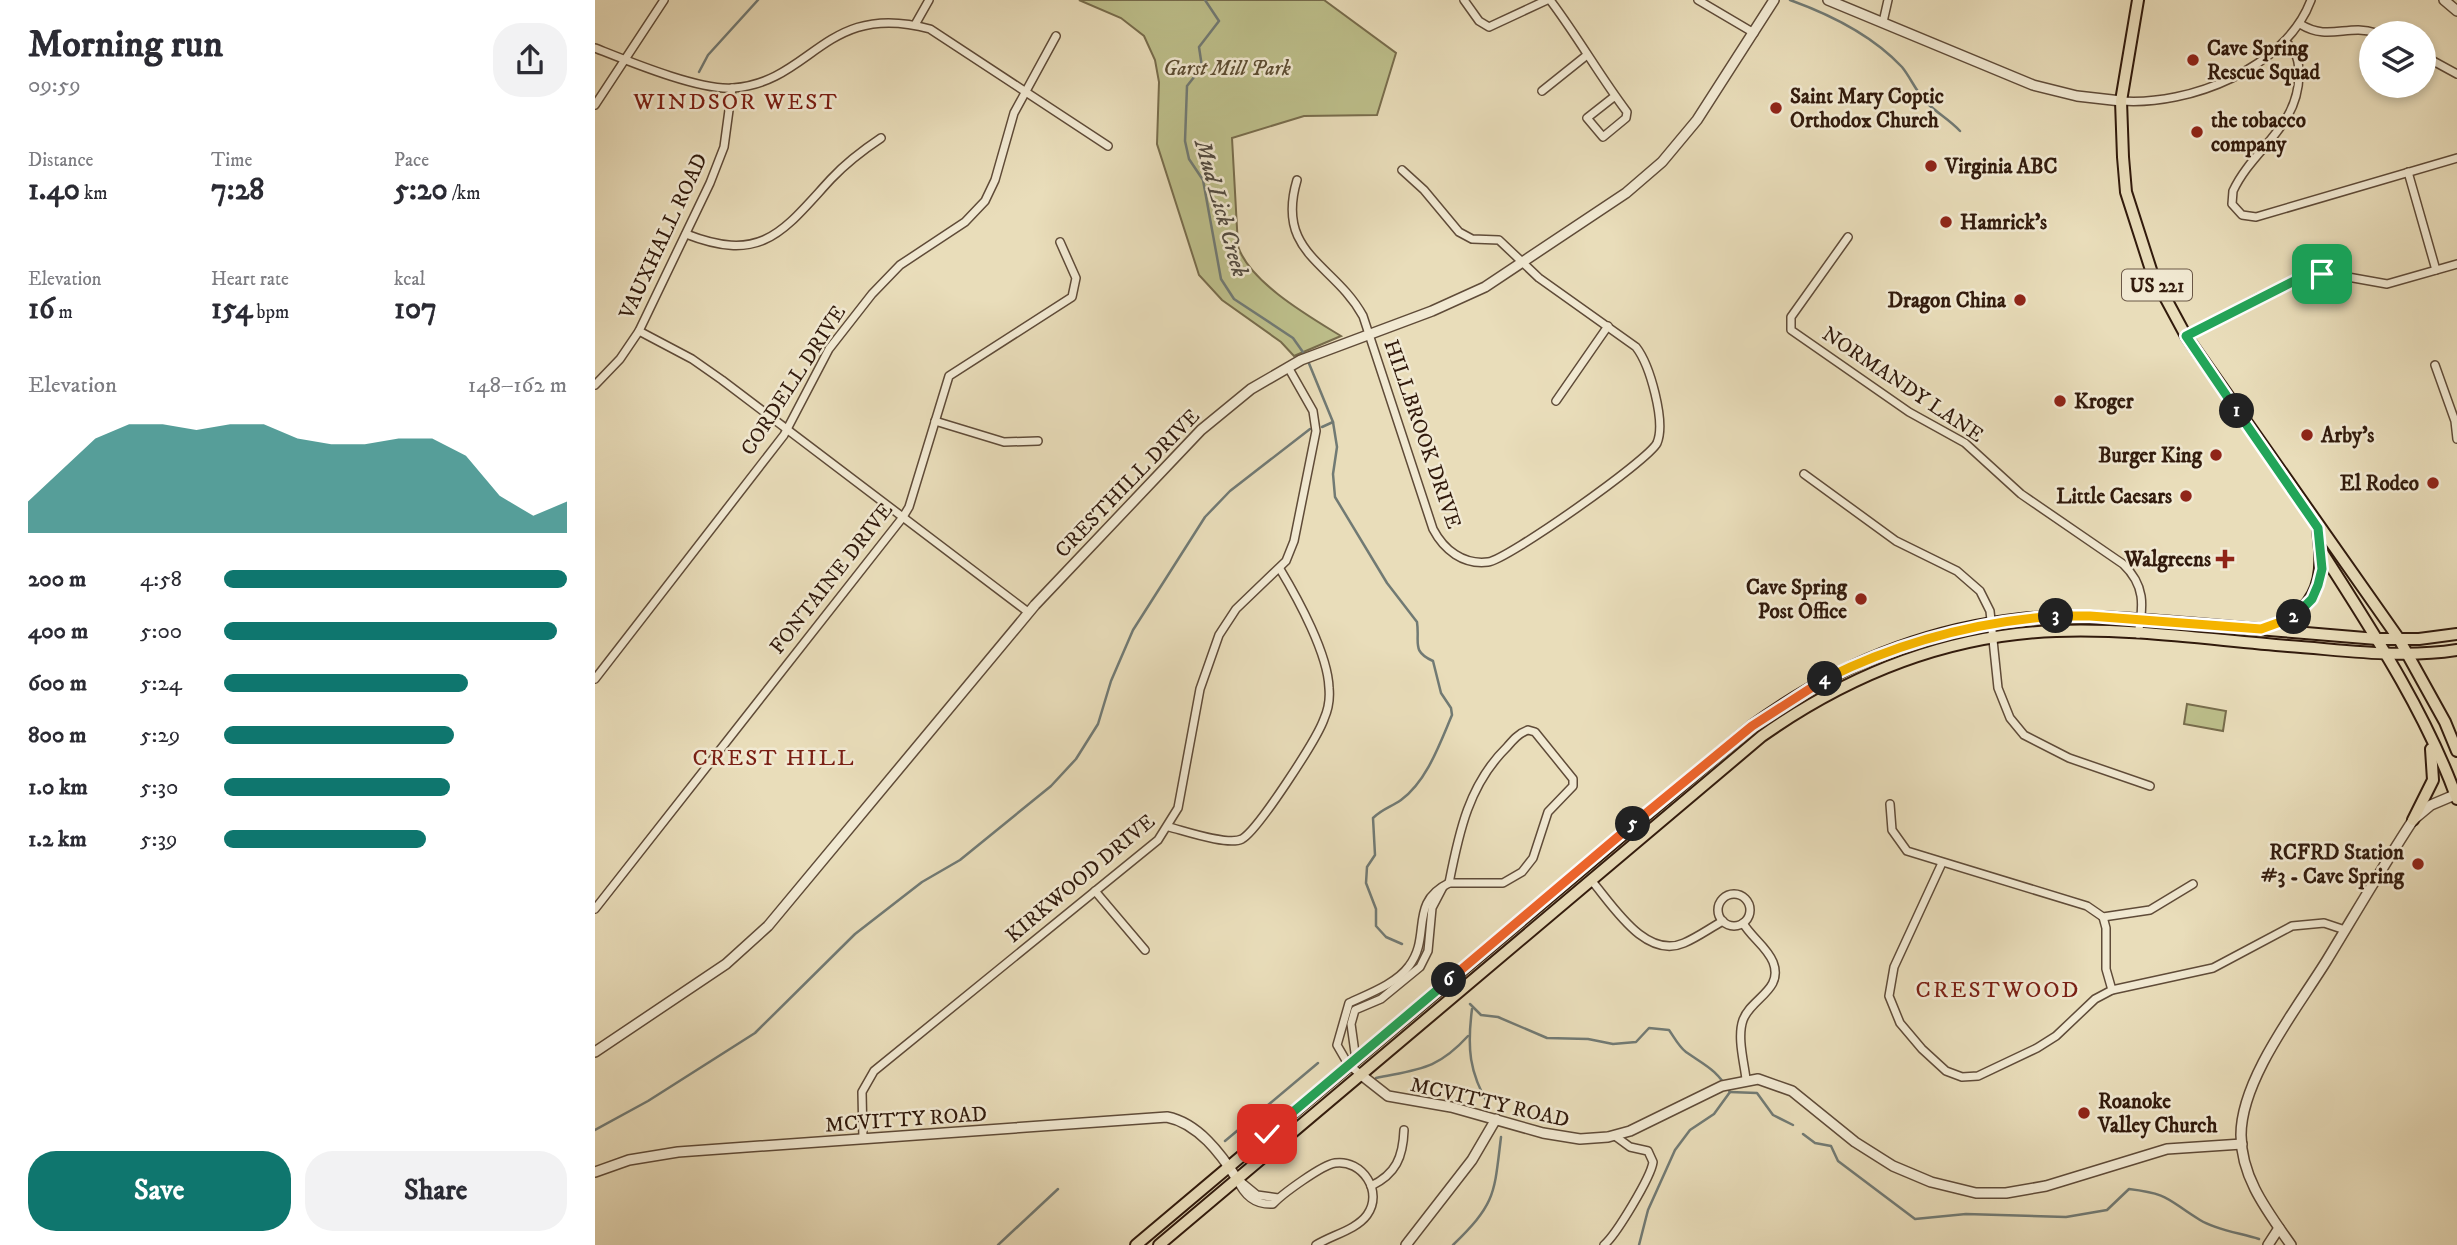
<!DOCTYPE html>
<meta charset="utf-8">
<style>
body{margin:0;font-family:"IM FELL DW Pica",serif;background:#f2f2f3;color:#2b2b33;height:100vh;display:flex;flex-direction:column;font-size:26px;white-space:nowrap}
*{box-sizing:border-box;margin:0}
p{font-size:23px;color:#7c7c81}
.icon{flex:none;width:38px;height:38px;fill:none;stroke:currentColor;stroke-width:2;stroke-linecap:round;stroke-linejoin:round}
.map{position:relative;flex:1;overflow:hidden}
.sheet{display:flex;flex-direction:column;background:#fff;width:595px}
.sheet>*{flex:none}
.tools{position:absolute;left:1764px;top:21px;display:grid;gap:14px}
.tools a{display:grid;place-items:center;width:77px;height:77px;border-radius:50%;background:#fff;box-shadow:0 4px 10px #0003;font-size:35px}
.pin{position:absolute;display:grid;place-items:center;width:60px;height:60px;color:#fff;margin:-30px;border-radius:14px;box-shadow:0 4px 10px #0006}
.km{position:absolute;width:35px;height:35px;margin:-18px;border-radius:50%;background:#222;color:#fff;font-size:19px;line-height:35px;text-align:center}
.round{display:grid;place-items:center;flex:none;width:74px;height:74px;border-radius:28px;background:#f2f2f3}
.head{display:flex;align-items:center;justify-content:space-between;height:119px;padding:0 28px}
h1{font-size:38px;font-weight:800;line-height:52px}
.metrics{display:grid;grid-template-columns:repeat(3,1fr);gap:10px;height:119px;padding:7px 28px}
.metrics div{display:grid;align-content:center}
.metrics b{font-size:30px;font-weight:800}
.metrics small{font-size:19px;font-weight:400}
.metrics p{font-size:19px}
.chart{height:196px;padding:14px 28px}
.chart p{display:flex;justify-content:space-between}
.chart svg{width:100%;height:126px;margin-top:7px;fill:#0f766e;opacity:.7}
.button{display:flex;gap:14px;margin-top:auto;padding:14px 28px}
.button a{flex:1;height:80px;border-radius:28px;background:#0f766e;color:#fff;font-size:28px;font-weight:800;line-height:80px;text-align:center}
.button a+a{background:#f2f2f3;color:#2b2b33}
ul{padding:0 28px;list-style:none;font-size:23px}
li{display:grid;grid-template-columns:112px 84px 1fr;align-items:center;height:52px}
li i{height:18px;border-radius:9px;background:#0f766e}
main{display:flex;flex:1;min-height:0}
.map>svg:first-child{display:block}
</style>
<main>
<section class="sheet">
<div class="head"><div><h1>Morning run</h1><p>09:59</p></div><a class="round"><svg class="icon" aria-label="share" viewBox="0 0 24 24"><path d="M12 15V3M7 8l5-5 5 5M5 13v7h14v-7"/></svg></a></div>
<div class="metrics">
<div><p>Distance</p><b>1.40<small> km</small></b></div>
<div><p>Time</p><b>7:28</b></div>
<div><p>Pace</p><b>5:20<small> /km</small></b></div>
</div>
<div class="metrics">
<div><p>Elevation</p><b>16<small> m</small></b></div>
<div><p>Heart rate</p><b>154<small> bpm</small></b></div>
<div><p>kcal</p><b>107</b></div>
</div>
<div class="chart"><p><span>Elevation</span>148–162 m</p>
<svg viewBox="0 0 160 44" preserveAspectRatio="none"><path d="M0 44V33L10 22L20 11L30 6L40 6L50 8L60 6L70 6L80 11L90 13L100 13L110 11L120 11L130 17L140 31L150 38L160 33V44z"/></svg>
</div>
<ul>
<li><b>200 m</b>4:58<i style="width:100%"></i></li>
<li><b>400 m</b>5:00<i style="width:97%"></i></li>
<li><b>600 m</b>5:24<i style="width:71%"></i></li>
<li><b>800 m</b>5:29<i style="width:67%"></i></li>
<li><b>1.0 km</b>5:30<i style="width:66%"></i></li>
<li><b>1.2 km</b>5:39<i style="width:59%"></i></li>
</ul>
<div class="button"><a>Save</a><a>Share</a></div>
</section>
<div class="map">
<svg width="1862" height="1245" viewBox="0 0 1862 1245">
<rect width="100%" height="100%" fill="#e9ddba"/>
<filter id="stains"><feTurbulence type="fractalNoise" baseFrequency=".00286" numOctaves="4"/><feColorMatrix values="0 0 0 0 .2 0 0 0 0 .09 0 0 0 0 .02 0 0 0 .5 -.17"/></filter>
<radialGradient id="worn" r=".72"><stop offset=".6" stop-color="#630" stop-opacity="0"/><stop offset="1" stop-color="#630" stop-opacity=".3"/></radialGradient>
<g fill="#bdbf8b" stroke="#776c4c" stroke-width="2">
<path d="M 484,0 L 729,0 L 801,53 L 782,115 L 709,116 L 637,138 L 643,246 C 654,282 715,317 746,336 L 699,356 L 686,342 L 627,300 L 604,275 L 562,144 L 564,82 L 560,60 L 549,36 L 526,18 Z"/>
<path d="M 1592,704 L 1631,711 L 1628,731 L 1589,724 Z"/>
</g>
<g fill="none" stroke-linecap="round" stroke-linejoin="round">
<g stroke="#717a74" stroke-width="2.5">
<path d="M 610,0 L 624,21 L 604,47 L 607,67 L 592,86 L 590,141 L 594,159 L 608,180 L 626,279 L 639,299 L 698,338 L 710,355"/>
<path d="M 1195,0 C 1234,14 1278,36 1307,67 C 1316,78 1321,92 1332,103 C 1342,113 1355,120 1365,131"/>
<path d="M 104,72 L 113,55 L 163,0"/>
<path d="M 713,361 L 738,422 L 742,447 L 738,474 L 740,497 L 792,583 L 822,622 C 825,643 816,651 838,661 L 846,693 L 856,708 L 857,715 C 845,743 832,781 806,800 C 796,807 787,809 778,818 L 780,855 L 772,867 L 771,883 L 781,909 L 781,926 L 791,937 L 807,944"/>
<path d="M 727,427 L 738,422"/>
<path d="M 875,1004 L 886,1015 L 903,1017 L 952,1038 L 993,1039 L 1018,1044 L 1041,1042 L 1054,1028 L 1074,1030 C 1079,1037 1084,1047 1091,1052 C 1111,1066 1121,1069 1135,1092"/>
<path d="M 877,1009 C 872,1048 874,1072 894,1106"/>
<path d="M 781,1078 C 824,1069 842,1070 873,1036"/>
<path d="M 1135,1092 L 1162,1093 L 1178,1115 L 1198,1125"/>
<path d="M 0,1130 L 53,1101 L 160,1033 L 260,934 L 327,882 L 365,860 L 456,786 L 481,759 L 503,724 L 516,681 L 538,630 L 610,517 L 635,491 L 715,429"/>
<path d="M 1208,1134 L 1220,1143 L 1236,1146 L 1243,1161 L 1320,1219 L 1371,1214 L 1471,1217 L 1512,1210 L 1534,1189 C 1576,1194 1572,1200 1605,1220 C 1621,1230 1645,1233 1664,1239"/>
<path d="M 630,1141 L 723,1063"/>
<path d="M 403,1245 L 463,1189"/>
<path d="M 858,1245 C 901,1203 899,1195 906,1137"/>
<path d="M 1044,1245 L 1053,1210 L 1080,1150 L 1095,1130 L 1119,1114 L 1135,1092"/>
</g>
<defs>
<g id="minor">
<path d="M 869,0 L 884,21 L 894,27 L 952,0"/>
<path d="M 955,0 C 983,37 1004,75 1032,112 L 1031,118 L 1008,137 L 992,118 L 1020,96"/>
<path d="M 1103,0 L 1159,33"/>
<path d="M 1288,22 L 1293,0"/>
<path d="M 321,23 L 334,0"/>
<path d="M 1705,24 C 1734,42 1753,23 1781,33"/>
<path d="M 1691,42 C 1702,52 1704,61 1704,75 C 1703,128 1658,148 1638,191 L 1637,204 L 1647,215 L 1661,217 L 1862,158"/>
<path d="M 0,48 C 33,61 105,91 138,88 C 218,82 230,0 335,29 L 513,146"/>
<path d="M 1829,56 L 1862,74"/>
<path d="M 947,91 L 992,55"/>
<path d="M 1526,101 C 1594,106 1691,68 1716,0"/>
<path d="M 0,105 L 69,0"/>
<path d="M 1813,172 L 1841,270"/>
<path d="M 702,180 C 680,254 739,263 768,316 L 838,529 C 849,550 868,565 893,562 C 912,560 1054,460 1062,443 C 1071,422 1055,365 1041,347 L 944,278 L 904,240 L 877,239 L 864,232 L 829,190 L 807,170"/>
<path d="M 91,234 C 168,264 188,231 236,179 C 251,163 268,150 286,138"/>
<path d="M 1253,237 L 1196,317 L 1196,330 L 1314,412 L 1370,443 L 1426,494 L 1528,564 C 1550,585 1549,605 1543,634"/>
<path d="M 44,331 L 97,359 L 127,380 L 433,612"/>
<path d="M 1591,336 L 1664,297 L 1715,275 L 1736,274 L 1792,284 L 1862,264"/>
<path d="M 1840,365 L 1860,421 L 1862,439"/>
<path d="M 0,385 L 25,359 L 44,331 L 115,183 L 129,147 L 137,88"/>
<path d="M 961,401 L 1013,326"/>
<path d="M 340,421 L 409,442 L 443,441"/>
<path d="M 1209,474 L 1301,541 L 1362,571 L 1385,591 L 1395,611 L 1403,688 L 1415,718 L 1429,735 L 1474,758 L 1555,786"/>
<path d="M 0,679 L 189,435 L 234,349 L 277,294 L 305,265 L 370,222 L 390,201 L 400,180 L 419,113 L 461,36"/>
<path d="M 933,730 L 940,732 L 978,779 L 978,786 L 953,812 L 938,858 L 927,872 L 908,883 L 854,883 C 864,832 874,784 912,747 C 918,740 924,733 933,730 Z"/>
<path d="M 1295,804 L 1297,830 L 1312,851 L 1492,906 L 1508,917 L 1555,910 L 1598,884"/>
<path d="M 574,827 C 590,831 633,846 647,839 C 663,830 722,739 729,719 C 733,710 735,698 734,688 C 733,654 703,599 685,569"/>
<path d="M 1347,863 L 1299,967 L 1294,996 L 1305,1023 L 1327,1049 L 1351,1071 L 1367,1077 L 1383,1076 L 1442,1048 L 1461,1036 L 1500,999 L 1517,990 L 1618,968 L 1697,926 L 1729,923 L 1750,930"/>
<path d="M 996,880 C 1017,904 1050,960 1089,943 C 1103,937 1115,928 1128,921"/>
<path d="M 500,891 L 550,950"/>
<circle cx="1139" cy="910" r="16"/>
<path d="M 0,909 L 308,517 L 314,507 L 354,376 L 477,297 L 481,278 L 465,242"/>
<path d="M 1508,917 L 1511,928 L 1511,969 L 1517,990"/>
<path d="M 1148,923 C 1156,937 1172,947 1178,962 C 1189,990 1156,998 1148,1020 C 1142,1037 1149,1062 1151,1079"/>
<path d="M 761,1060 L 756,1024 L 760,1010 L 786,999 L 825,967 L 833,951 L 837,908 L 848,887"/>
<path d="M 765,1074 L 753,1064 L 742,1045 L 754,1003 C 773,994 801,984 814,966 C 837,936 813,903 854,883"/>
<path d="M 268,1139 L 267,1092 L 279,1071 L 563,840 L 583,808 L 605,689 L 624,635 L 641,609 L 691,561 L 699,541 L 721,431 L 718,411 L 693,367"/>
<path d="M 642,1179 C 649,1195 659,1205 678,1204 C 687,1194 727,1165 740,1163 C 767,1159 789,1192 772,1215 C 761,1230 737,1235 721,1245"/>
<path d="M 645,1181 L 662,1195 L 683,1198"/>
<path d="M 776,1186 C 801,1174 808,1157 809,1130"/>
<path d="M 1009,1245 C 1021,1235 1056,1177 1058,1162 L 1053,1151 L 1035,1147 L 1020,1136"/>
</g>
<g id="tertiary">
<path d="M 1233,0 L 1438,85 L 1482,96 L 1526,101"/>
<path d="M 1849,0 L 1862,11"/>
<path d="M 0,1052 L 131,964 L 173,926 L 440,605 L 606,430 L 656,389 L 706,360 L 837,311 L 890,287 L 1031,193 L 1067,162 L 1102,120 L 1179,0"/>
<path d="M 765,1074 L 793,1096 L 856,1107 L 948,1133 L 985,1139 L 1013,1137 L 1035,1131 L 1127,1086 L 1163,1079 L 1197,1091 L 1260,1142 L 1298,1166 L 1336,1182 L 1381,1193 L 1411,1193 L 1451,1186 L 1572,1149 L 1647,1144"/>
<path d="M 0,1172 L 34,1160 L 83,1152 L 572,1117 C 603,1123 626,1154 642,1179"/>
<path d="M 811,1245 L 877,1160 L 901,1119"/>
<path d="M 1673,1245 L 1684,1228"/>
<path d="M 1696,1245 C 1673,1212 1646,1178 1646,1135 C 1646,1079 1703,1007 1732,960 C 1760,914 1788,866 1818,820 L 1836,805 L 1862,794"/>
</g>
<g id="primary">
<path d="M 1543,0 L 1526,101 L 1528,157 L 1531,192 L 1557,273 L 1591,336 L 1804,639 L 1850,722 L 1862,751"/>
<path d="M 1723,529 L 1725,549 C 1776,629 1830,710 1862,799"/>
<path d="M 1673,627 C 1710,617 1728,591 1725,552"/>
<path d="M 1818,820 L 1838,780 L 1836,749"/>
<path d="M 541,1245 L 1157,726 C 1237,668 1326,630 1426,619 C 1481,613 1536,619 1591,623 C 1655,628 1718,634 1782,639 L 1824,639 L 1862,634"/>
<path d="M 564,1245 L 1167,736 C 1255,674 1353,635 1461,631 C 1538,628 1617,640 1693,646 C 1750,650 1805,659 1862,650"/>
</g>
</defs>
<use href="#minor" stroke="#5f4b38" stroke-width="10"/>
<use href="#tertiary" stroke="#5f4b38" stroke-width="12"/>
<use href="#primary" stroke="#311a0c" stroke-width="14"/>
<use href="#minor" stroke="#f1e9d2" stroke-width="7"/>
<use href="#tertiary" stroke="#f1e9d2" stroke-width="9"/>
<use href="#primary" stroke="#e9ddba" stroke-width="10"/>
</g>
<g fill="none" stroke-linecap="round" stroke-linejoin="round">
<defs>
<path id="split-1" d="M 1642,411 L 1591,336 L 1703,279 L 1727,274"/>
<path id="split-2" d="M 1642,411 L 1723,528 L 1727,569 L 1723,585 L 1717,599 L 1699,617"/>
<path id="split-3" d="M 1461,616 L 1495,616 L 1666,629 L 1699,617"/>
<path id="split-4" d="M 1230,679 C 1304,642 1378,622 1461,616"/>
<path id="split-5" d="M 1038,824 L 1157,726 L 1230,679"/>
<path id="split-6" d="M 854,980 L 1038,824"/>
<path id="split-7" d="M 672,1134 L 854,980"/>
</defs>
<use href="#split-1" stroke="#fff" stroke-width="14"/>
<use href="#split-2" stroke="#fff" stroke-width="14"/>
<use href="#split-3" stroke="#fff" stroke-width="14"/>
<use href="#split-4" stroke="#fff" stroke-width="14"/>
<use href="#split-5" stroke="#fff" stroke-width="14"/>
<use href="#split-6" stroke="#fff" stroke-width="14"/>
<use href="#split-7" stroke="#fff" stroke-width="14"/>
<use href="#split-1" stroke="#22a559" stroke-width="9"/>
<use href="#split-2" stroke="#22a559" stroke-width="9"/>
<use href="#split-3" stroke="#f5b400" stroke-width="9"/>
<use href="#split-4" stroke="#f5b400" stroke-width="9"/>
<use href="#split-5" stroke="#f0652b" stroke-width="9"/>
<use href="#split-6" stroke="#f0652b" stroke-width="9"/>
<use href="#split-7" stroke="#22a559" stroke-width="9"/>
</g>
<g fill="#8f2418" stroke="#f1e9d2" stroke-width="2.5">
<circle cx="1598" cy="60" r="7"/>
<circle cx="1181" cy="108" r="7"/>
<circle cx="1602" cy="132" r="7"/>
<circle cx="1336" cy="166" r="7"/>
<circle cx="1351" cy="222" r="7"/>
<circle cx="1425" cy="300" r="7"/>
<circle cx="1465" cy="401" r="7"/>
<circle cx="1712" cy="435" r="7"/>
<circle cx="1621" cy="455" r="7"/>
<circle cx="1838" cy="483" r="7"/>
<circle cx="1591" cy="496" r="7"/>
<path d="M1626.5 548.5h7v7h7v7h-7v7h-7v-7h-7v-7h7z"/>
<circle cx="1266" cy="599" r="7"/>
<circle cx="1823" cy="864" r="7"/>
<circle cx="1489" cy="1113" r="7"/>
</g>
<g text-anchor="middle" stroke-width="5" stroke-linejoin="round" paint-order="stroke">
<rect fill="#f1e9d2" stroke="#6b5847" stroke-width="2" x="1527" y="269.5" width="70" height="31" rx="5"/>
<g font-size="19" font-weight="bold" fill="#311a0c">
<text x="1562" y="292">US 221</text>
</g>
<g font-size="21" font-weight="bold" fill="#311a0c" stroke="#f1e9d2" text-anchor="start">
<text x="1612" y="55">Cave Spring<tspan x="1612" dy="24">Rescue Squad</tspan></text>
<text x="1195" y="103">Saint Mary Coptic<tspan x="1195" dy="24">Orthodox Church</tspan></text>
<text x="1616" y="127">the tobacco<tspan x="1616" dy="24">company</tspan></text>
<text x="1350" y="173">Virginia ABC</text>
<text x="1365" y="229">Hamrick's</text>
<text x="1411" y="307" text-anchor="end">Dragon China</text>
<text x="1479" y="408">Kroger</text>
<text x="1726" y="442">Arby's</text>
<text x="1607" y="462" text-anchor="end">Burger King</text>
<text x="1824" y="490" text-anchor="end">El Rodeo</text>
<text x="1577" y="503" text-anchor="end">Little Caesars</text>
<text x="1616" y="566" text-anchor="end">Walgreens</text>
<text x="1252" y="594" text-anchor="end">Cave Spring<tspan x="1252" dy="24">Post Office</tspan></text>
<text x="1809" y="859" text-anchor="end">RCFRD Station<tspan x="1809" dy="24">#3 - Cave Spring</tspan></text>
<text x="1503" y="1108">Roanoke<tspan x="1503" dy="24">Valley Church</tspan></text>
</g>
<g font-size="21" font-style="italic" fill="#5b4c32" stroke="#f1e9d2">
<text x="632" y="75">Garst Mill Park</text>
</g>
<g font-size="21" fill="#311a0c" stroke="#f1e9d2">
<text transform="translate(68 236) rotate(-65)" y="7">VAUXHALL ROAD</text>
<text transform="translate(198 380) rotate(-57)" y="7">CORDELL DRIVE</text>
<text transform="translate(1308 384) rotate(34)" y="7">NORMANDY LANE</text>
<text transform="translate(828 434) rotate(71)" y="7">HILLBROOK DRIVE</text>
<text transform="translate(532 483) rotate(-46)" y="7">CRESTHILL DRIVE</text>
<text transform="translate(236 578) rotate(-52)" y="7">FONTAINE DRIVE</text>
<text transform="translate(485 878) rotate(-40)" y="7">KIRKWOOD DRIVE</text>
<text transform="translate(895 1102) rotate(13)" y="7">MCVITTY ROAD</text>
<text transform="translate(311 1119) rotate(-4)" y="7">MCVITTY ROAD</text>
</g>
<g font-size="23" letter-spacing="2" fill="#7a1f14" stroke="#f1e9d2">
<text x="141" y="109">WINDSOR WEST</text>
<text x="179" y="765">CREST HILL</text>
<text x="1403" y="997">CRESTWOOD</text>
</g>
<g font-size="23" font-style="italic" fill="#514a40" stroke="#f1e9d2">
<text transform="translate(627 208) rotate(74)" y="8">Mud Lick Creek</text>
</g>
</g>
<rect width="100%" height="100%" filter="url(#stains)"/>
<rect width="100%" height="100%" fill="url(#worn)"/>
</svg>
<div class="tools">
<a><svg class="icon" aria-label="layers" viewBox="0 0 24 24"><path d="M12 4l9 5-9 5-9-5zM3 14l9 5 9-5"/></svg></a>
</div>
<div class="pin" style="left:1727px;top:274px;background:#1e9e55"><svg class="icon" aria-label="arrive" viewBox="0 0 24 24"><path d="M6 21V4h12l-3 4 3 4H6"/></svg></div>
<div class="pin" style="left:672px;top:1134px;background:#d93025"><svg class="icon" aria-label="check" viewBox="0 0 24 24"><path d="M5 12l5 5 9-10"/></svg></div>
<b class="km" style="left:1642px;top:411px">1</b>
<b class="km" style="left:1699px;top:617px">2</b>
<b class="km" style="left:1461px;top:616px">3</b>
<b class="km" style="left:1230px;top:679px">4</b>
<b class="km" style="left:1038px;top:824px">5</b>
<b class="km" style="left:854px;top:980px">6</b>
</div>
</main>
